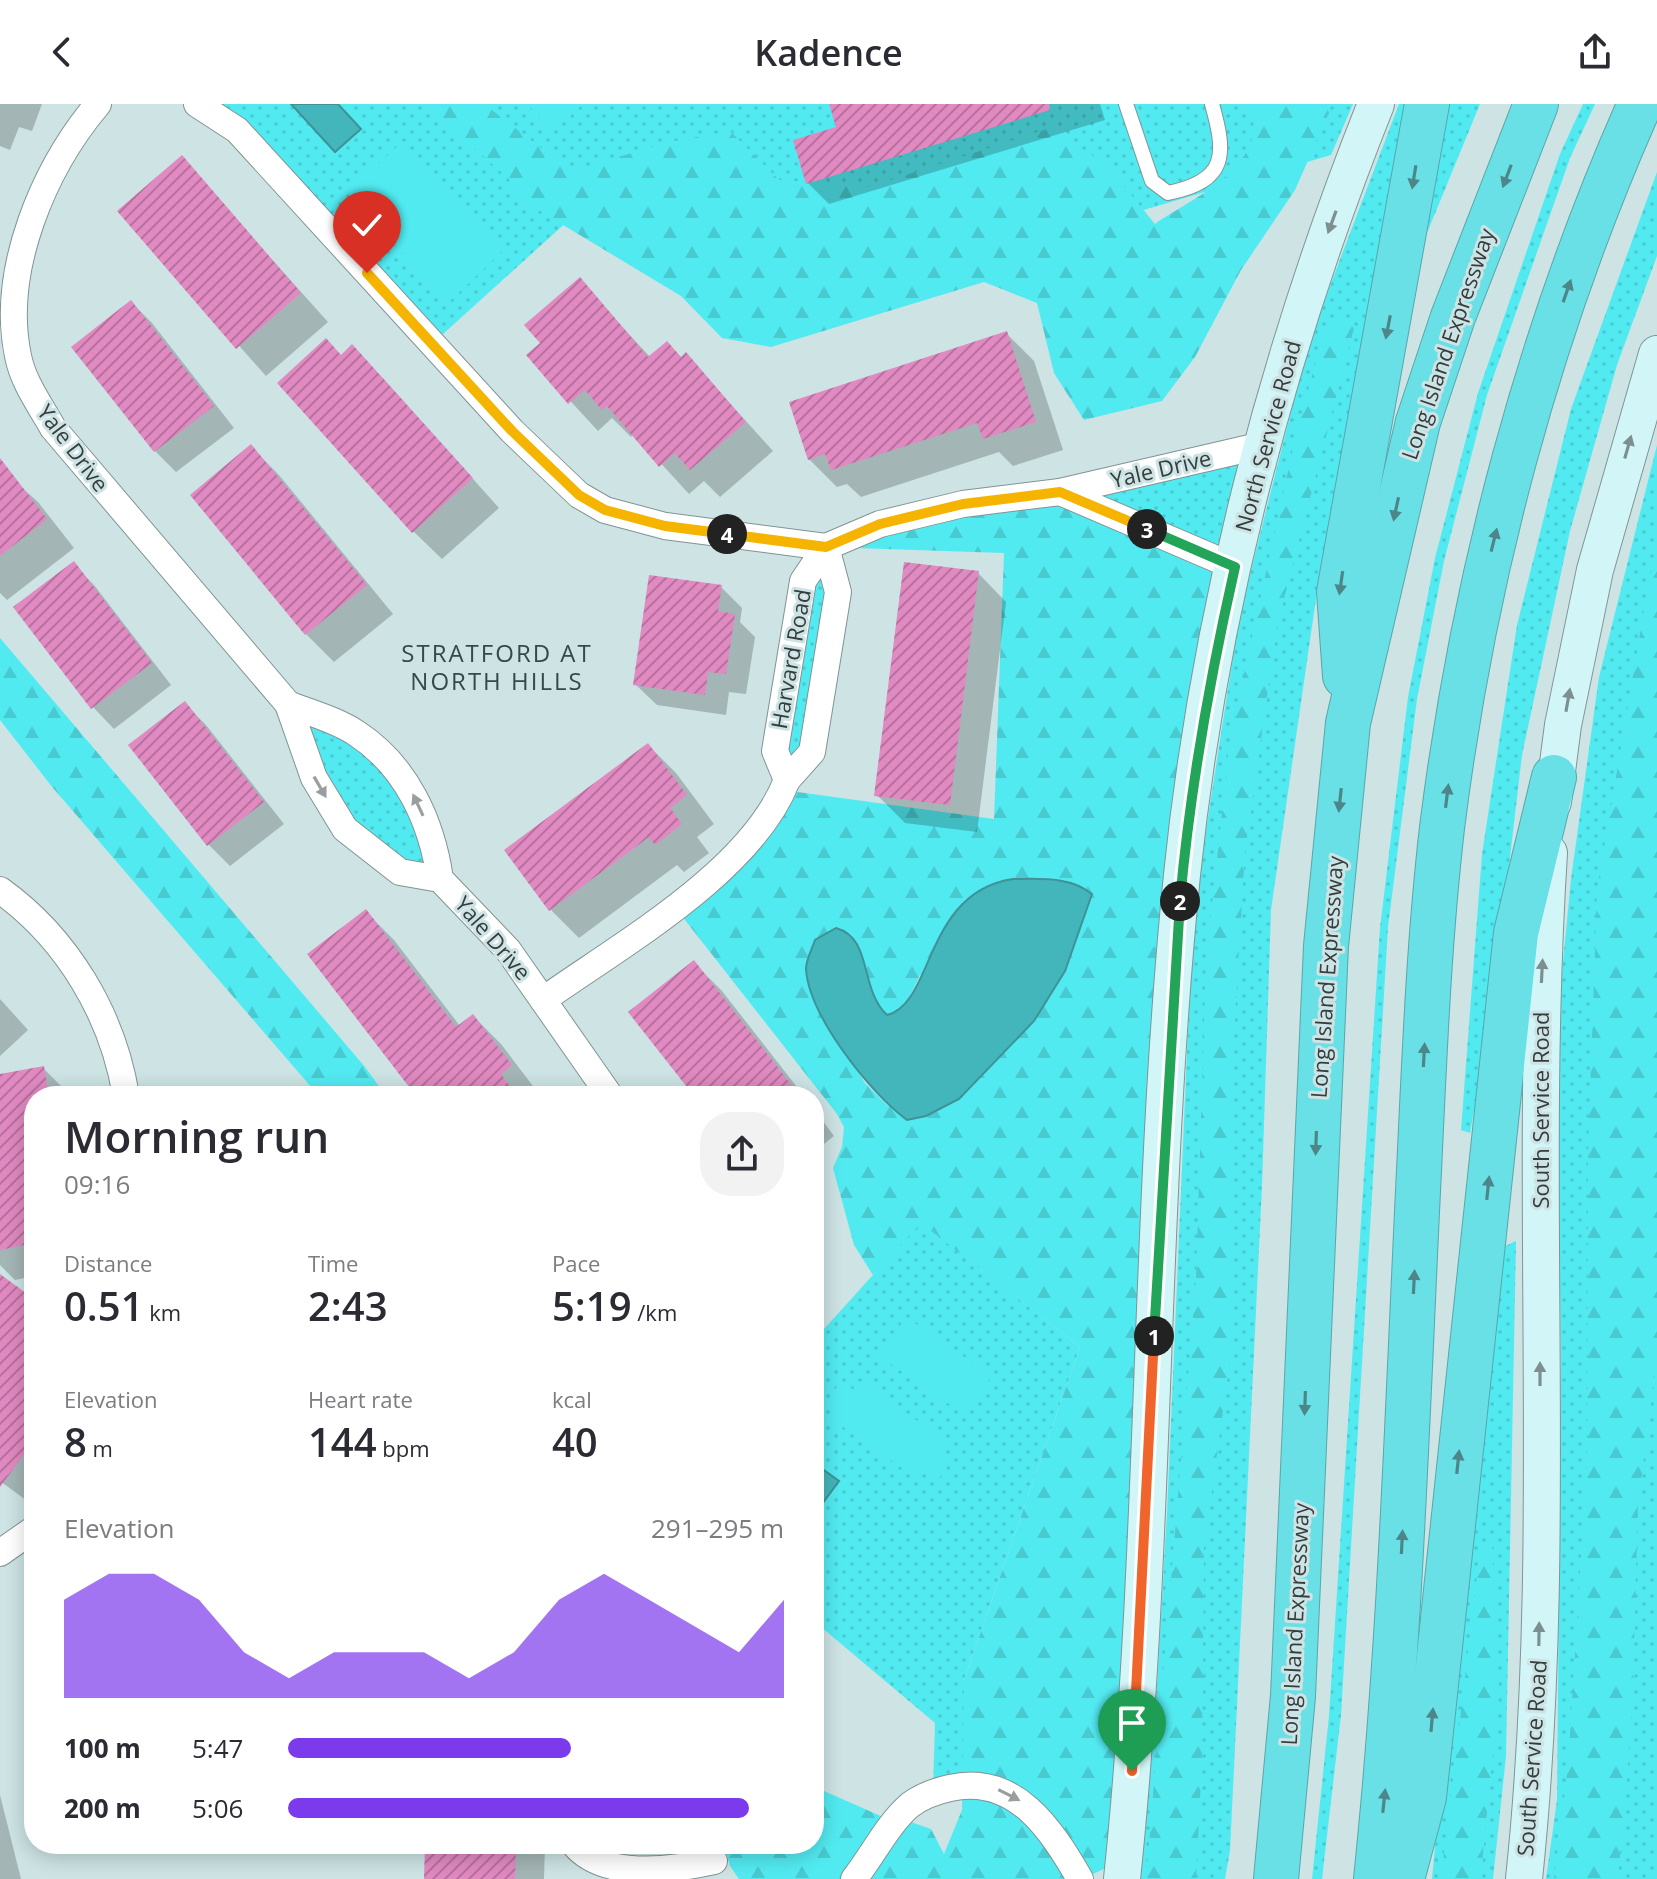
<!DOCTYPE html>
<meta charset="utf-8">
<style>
body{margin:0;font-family:"Open Sans",sans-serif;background:#f2f2f3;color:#2b2b33;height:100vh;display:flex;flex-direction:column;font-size:30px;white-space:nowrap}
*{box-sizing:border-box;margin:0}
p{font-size:26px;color:#7c7c81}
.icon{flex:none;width:44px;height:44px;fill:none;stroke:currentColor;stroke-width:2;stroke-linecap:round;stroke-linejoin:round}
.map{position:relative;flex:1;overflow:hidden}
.panel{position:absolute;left:24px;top:982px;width:800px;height:768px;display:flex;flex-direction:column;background:#fff;border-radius:32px;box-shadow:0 4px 20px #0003}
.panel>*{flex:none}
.pin{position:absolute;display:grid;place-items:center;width:68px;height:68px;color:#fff;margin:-82px -34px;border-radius:50% 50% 50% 0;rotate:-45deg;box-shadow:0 0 8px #0007}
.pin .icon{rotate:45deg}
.km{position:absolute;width:40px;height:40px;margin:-20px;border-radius:50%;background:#222;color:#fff;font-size:22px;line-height:40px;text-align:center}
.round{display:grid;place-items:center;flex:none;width:84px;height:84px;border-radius:32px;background:#f2f2f3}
.overview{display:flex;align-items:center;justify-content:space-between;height:136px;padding:0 40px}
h1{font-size:44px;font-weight:600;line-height:60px}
.metrics{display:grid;grid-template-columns:repeat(3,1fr);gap:12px;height:136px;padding:8px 40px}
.metrics div{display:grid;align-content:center}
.metrics b{font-size:40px;font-weight:600}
.metrics small{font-size:22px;font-weight:400}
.metrics p{font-size:22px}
.chart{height:224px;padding:16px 40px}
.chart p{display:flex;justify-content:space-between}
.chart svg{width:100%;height:144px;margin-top:8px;fill:#7c3aed;opacity:.7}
ul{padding:0 40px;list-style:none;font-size:26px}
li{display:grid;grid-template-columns:128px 96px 1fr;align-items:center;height:60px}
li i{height:20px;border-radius:10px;background:#7c3aed}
header{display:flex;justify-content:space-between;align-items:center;height:104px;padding:0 40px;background:#fff;font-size:36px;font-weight:600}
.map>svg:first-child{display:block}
</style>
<header><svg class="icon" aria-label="back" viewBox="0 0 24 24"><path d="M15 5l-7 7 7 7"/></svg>Kadence<svg class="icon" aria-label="share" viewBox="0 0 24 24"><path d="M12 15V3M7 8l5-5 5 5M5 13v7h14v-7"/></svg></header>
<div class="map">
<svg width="1657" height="1775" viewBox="0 0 1657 1775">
<defs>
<pattern id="grass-dots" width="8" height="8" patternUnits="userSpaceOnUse" patternTransform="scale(2)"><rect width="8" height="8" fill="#52eaf1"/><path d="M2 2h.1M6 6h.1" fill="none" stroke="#48cad0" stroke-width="1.8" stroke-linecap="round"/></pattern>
<pattern id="forest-firs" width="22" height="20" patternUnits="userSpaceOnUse" patternTransform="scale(2)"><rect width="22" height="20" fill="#52eaf1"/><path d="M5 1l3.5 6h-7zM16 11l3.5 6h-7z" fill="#48cad0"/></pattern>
<pattern id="building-hatch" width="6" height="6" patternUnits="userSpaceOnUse" patternTransform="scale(2)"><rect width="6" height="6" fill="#e189c1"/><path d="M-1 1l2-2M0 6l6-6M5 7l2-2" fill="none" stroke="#b7719e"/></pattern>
</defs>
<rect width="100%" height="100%" fill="#cde3e4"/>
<g fill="url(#grass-dots)">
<path d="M 197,0 L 1353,0 L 1331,51 L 735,226 L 591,96 L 432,240 Z"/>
<path d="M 1399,0 L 1405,0 L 1375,183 L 1320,467 L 1271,806 L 1262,1082 L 1230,1747 L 1225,1775 L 1139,1775 L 1154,1632 L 1167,1409 L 1193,810 L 1239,514 L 1308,240 Z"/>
<path d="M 1438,0 L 1480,0 L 1420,146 Z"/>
<path d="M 1583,0 L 1595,0 L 1570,54 L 1487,291 L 1444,457 L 1417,595 L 1388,823 L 1341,1611 L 1322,1775 L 1312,1775 L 1329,1612 L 1380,824 L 1408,593 L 1435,454 L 1478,289 L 1560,50 Z"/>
<path d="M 1657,68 L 1657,152 L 1617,261 L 1570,427 L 1522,651 L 1492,906 L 1470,1029 L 1461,1026 L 1482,750 L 1517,521 L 1571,305 Z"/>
<path d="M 1657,341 L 1657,1775 L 1546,1775 L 1557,1696 L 1561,1263 L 1557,920 L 1571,775 L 1599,573 Z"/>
<path d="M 1243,357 L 1217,445 L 1086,393 Z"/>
<path d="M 826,443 L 838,488 L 812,648 L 787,676 L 775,647 L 803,477 Z"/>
<path d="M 288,600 L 406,677 L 440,775 L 345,725 Z"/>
<path d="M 921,1118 L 1080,1243 L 964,1576 L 965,1680 L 933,1687 L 935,1619 L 814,1517 L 814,1236 Z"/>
<path d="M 1516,1137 L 1506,1652 L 1493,1775 L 1432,1775 L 1456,1518 L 1501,1144 Z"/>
</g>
<g fill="url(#forest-firs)" fill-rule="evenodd">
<path d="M 425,0 L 484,0 L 571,67 L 665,39 L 730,27 L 779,76 L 869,83 L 1050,24 L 1107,61 L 1155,120 C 1196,92 1273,60 1249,0 L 1326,0 L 1329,9 L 1295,86 L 1241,166 L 1195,253 L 1162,297 L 1084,316 L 1054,269 L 1037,199 L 984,178 L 771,243 L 722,234 L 681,192 L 520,95 L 510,76 Z"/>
<path d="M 1341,211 L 1354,224 L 1277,522 L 1245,748 L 1231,978 L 1234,1228 L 1204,1444 L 1202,1656 L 1196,1775 L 1146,1775 L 1196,1176 L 1206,858 L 1230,634 L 1293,344 L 1323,230 Z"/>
<path d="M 1060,388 L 1235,463 L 1214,554 L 1108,1763 L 1093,1770 L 1078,1771 L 1080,1775 L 739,1775 L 730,1762 L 724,1740 L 814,1740 L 814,1686 L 824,1687 L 892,1717 L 905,1716 L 931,1725 L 944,1750 L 962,1706 L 964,1576 L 1080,1243 L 921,1119 L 873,1171 L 854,1141 L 833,1064 L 842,1043 L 844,1023 L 837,1010 L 674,802 L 783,686 L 994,715 L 1004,449 L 826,443 ZM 1074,840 L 1065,867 L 1034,917 L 959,995 L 888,1002 L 865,979 L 813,894 L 859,841 L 874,899 L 887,911 C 906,906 912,888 920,871 Z"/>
<path d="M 1657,447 L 1657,1252 L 1638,1400 L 1632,1614 L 1618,1775 L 1554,1775 L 1568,1662 L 1587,1358 L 1588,1049 L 1597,786 L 1649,476 Z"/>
<path d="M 0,534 L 365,963 L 386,992 L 319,992 L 53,684 L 0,616 Z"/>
<path d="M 1492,1436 L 1499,1590 L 1481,1769 L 1480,1775 L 1441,1775 L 1481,1439 Z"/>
</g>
<g fill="#52eaf1">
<path d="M 527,0 L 583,0 L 553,28 Z"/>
<path d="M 403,37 L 505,145 L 449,198 L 347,89 Z"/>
<path d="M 906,1213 L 992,1272 L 965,1311 L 879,1252 Z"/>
<path d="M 841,1277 L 854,1286 L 861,1277 L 946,1337 L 940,1346 L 953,1355 L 938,1376 L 925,1367 L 919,1376 L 833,1316 L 839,1307 L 826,1298 Z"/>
</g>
<g fill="#43b6bb" stroke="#3f9296" stroke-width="2">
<path d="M 291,0 L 338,0 L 361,25 L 335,48 Z"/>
<path d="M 1013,775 C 1040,775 1070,772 1092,790 L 1065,867 L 1034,917 L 959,995 L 926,1012 L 907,1016 C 870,989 809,912 806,865 C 806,856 812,845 815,836 L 836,824 C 873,834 859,885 887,911 C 934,900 924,788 1013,775 Z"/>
<path d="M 814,1359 L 839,1377 L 814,1411 Z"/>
</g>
<g fill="#0003">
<path d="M 0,0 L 42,0 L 32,27 L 19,23 L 10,46 L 0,42 Z"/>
<path d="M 832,0 L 1100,0 L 1105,16 L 829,100 L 808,79 L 839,24 Z"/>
<path d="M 181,54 L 328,218 L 266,272 L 119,107 Z"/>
<path d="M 579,176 L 651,254 L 683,255 L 686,251 L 773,347 L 720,393 L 704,377 L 689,390 L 634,330 L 631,333 L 612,314 L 598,327 L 529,252 L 543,239 Z"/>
<path d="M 131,198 L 152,219 L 234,324 L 176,368 L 155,347 L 74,243 Z"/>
<path d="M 1006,229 L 1034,257 L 1063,346 L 1013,362 L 999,348 L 861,393 L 847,380 L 837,383 L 809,355 Z"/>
<path d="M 342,253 L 380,271 L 499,404 L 442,455 L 413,427 Z"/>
<path d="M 251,343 L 279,371 L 393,510 L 334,558 L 306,530 L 192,391 Z"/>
<path d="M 0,364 L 38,398 L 74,444 L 7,496 L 0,489 Z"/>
<path d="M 73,460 L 94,481 L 171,581 L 114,625 L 93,603 Z"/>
<path d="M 978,469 L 1006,498 L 977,728 L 905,719 L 877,691 Z"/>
<path d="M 721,483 L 742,504 L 740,518 L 755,533 L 746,590 L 729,588 L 726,611 L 657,601 L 635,580 Z"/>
<path d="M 185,600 L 206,621 L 284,720 L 230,762 L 209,741 L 131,642 Z"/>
<path d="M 648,641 L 676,669 L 714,720 L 697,733 L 709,749 L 684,768 L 677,761 L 579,834 L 551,806 Z"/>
<path d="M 366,808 L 394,836 L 460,922 L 473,912 L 501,940 L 539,990 L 418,992 Z"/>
<path d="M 694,859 L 722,887 L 804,992 L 696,992 Z"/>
<path d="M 0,895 L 28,926 L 0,952 Z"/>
<path d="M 43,964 L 71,992 L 34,992 L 34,1172 L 15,1176 L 0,1161 L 0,972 Z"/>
<path d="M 814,1005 L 834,1032 L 814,1048 Z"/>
<path d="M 0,1173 L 34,1198 L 34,1402 L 0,1377 Z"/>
<path d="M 0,1691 L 21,1775 L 0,1775 Z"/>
<path d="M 427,1740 L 545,1740 L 544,1775 L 426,1775 Z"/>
</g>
<g fill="url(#building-hatch)">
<path d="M 829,0 L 1049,0 L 1050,6 L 806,80 L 793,36 L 836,23 Z"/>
<path d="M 182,51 L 301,189 L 236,245 L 117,107 Z"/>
<path d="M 580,173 L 648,253 L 667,237 L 681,253 L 686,248 L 746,318 L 690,366 L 675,349 L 659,363 L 607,302 L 602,306 L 585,286 L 568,300 L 526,251 L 540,239 L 524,221 Z"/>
<path d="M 131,196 L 214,302 L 154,348 L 71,243 Z"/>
<path d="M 1007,227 L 1036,318 L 983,335 L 977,319 L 831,366 L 825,350 L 808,356 L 789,298 Z"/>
<path d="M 326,234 L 341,251 L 352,240 L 473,374 L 412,429 L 277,279 Z"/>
<path d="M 251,340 L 367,481 L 305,531 L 190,391 Z"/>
<path d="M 0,354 L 47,415 L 0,452 Z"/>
<path d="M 74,457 L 152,559 L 91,605 L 13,503 Z"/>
<path d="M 904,458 L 979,467 L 950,701 L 874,692 Z"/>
<path d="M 649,471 L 722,481 L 718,507 L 735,510 L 726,570 L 708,568 L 705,591 L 633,581 Z"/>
<path d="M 185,597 L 264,698 L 207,742 L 128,641 Z"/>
<path d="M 648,639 L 687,691 L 670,704 L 682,720 L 655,741 L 649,733 L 549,807 L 504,746 Z"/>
<path d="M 366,805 L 456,923 L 473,910 L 512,961 L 501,970 L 517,992 L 416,992 L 307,850 Z"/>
<path d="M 694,856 L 800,992 L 694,992 L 628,908 Z"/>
<path d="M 44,962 L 49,992 L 34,992 L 34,1139 L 0,1146 L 0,970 Z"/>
<path d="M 0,1170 L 34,1195 L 34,1337 L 0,1383 Z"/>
<path d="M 425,1740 L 516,1740 L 515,1775 L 424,1775 Z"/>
</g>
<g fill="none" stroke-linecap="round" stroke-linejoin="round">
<defs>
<path id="lane" d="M 1126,0 L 1152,77 L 1168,89 C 1228,77 1226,50 1212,0"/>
<g id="street">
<path d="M 98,0 C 44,64 0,166 18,252 C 23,278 40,301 53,324 L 288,600"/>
<path d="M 197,0 L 237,26 L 512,327 L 579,391 L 605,406 L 665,422 L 826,443 L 880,420 L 963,400 L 1060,388 L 1263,341"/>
<path d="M 1060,388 L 1235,463"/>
<path d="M 826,443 L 838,488 L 812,648 L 787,676 L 775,647 L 803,477 Z"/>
<path d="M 440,775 C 432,719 407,662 356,629 C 337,616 310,609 288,600 L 314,674 L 345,725 L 400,768 L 440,775 L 508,846 L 610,992"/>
<path d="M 0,786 C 67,834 113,911 126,992"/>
<path d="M 543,896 C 622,840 752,767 787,676"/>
<path d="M 0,1449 L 34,1425"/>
<path d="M 574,1740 C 603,1775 669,1767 714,1757"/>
<path d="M 854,1775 C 873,1751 887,1721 910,1701 C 922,1692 936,1687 950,1684 C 1015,1669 1051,1725 1080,1775"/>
</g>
<g id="secondary">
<path d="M 1553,698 L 1563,621 L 1595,466 L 1657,250"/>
<path d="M 1122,1775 C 1157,1441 1148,1105 1182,771 C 1209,508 1278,245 1376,0"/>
<path d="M 1524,1775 C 1560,1435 1527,1091 1549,749"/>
</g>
<g id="highway">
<path d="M 1345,572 L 1339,488 L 1427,0"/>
<path d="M 1276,1775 L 1293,1592 L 1326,842 L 1348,619 L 1418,318 L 1453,213 L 1536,0"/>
<path d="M 1376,1775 C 1400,1546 1407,1316 1418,1087 C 1424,966 1428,845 1442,724 C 1473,476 1538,229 1640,0"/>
<path d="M 1402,1775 L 1424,1693 L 1516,829 L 1554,673"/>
</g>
</defs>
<use href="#lane" stroke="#809495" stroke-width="16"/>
<use href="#street" stroke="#809495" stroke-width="28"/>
<use href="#secondary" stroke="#809495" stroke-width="38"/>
<use href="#highway" stroke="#57a7ab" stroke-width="46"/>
<use href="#lane" stroke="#fff" stroke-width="14"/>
<use href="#street" stroke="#fff" stroke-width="26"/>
<use href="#secondary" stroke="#d2f6f7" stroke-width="36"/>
<use href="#highway" stroke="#69e0e5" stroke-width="44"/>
</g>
<defs><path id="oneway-solid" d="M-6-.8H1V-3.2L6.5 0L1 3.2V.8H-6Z" transform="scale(2)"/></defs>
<g fill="#4c8689">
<use href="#oneway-solid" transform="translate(1507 72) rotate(111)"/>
<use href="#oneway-solid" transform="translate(1414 73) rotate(99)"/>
<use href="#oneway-solid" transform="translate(1567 187) rotate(-71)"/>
<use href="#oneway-solid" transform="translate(1388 223) rotate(101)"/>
<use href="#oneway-solid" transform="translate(1396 405) rotate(102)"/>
<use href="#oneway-solid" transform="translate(1494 436) rotate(-76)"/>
<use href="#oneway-solid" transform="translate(1341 479) rotate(98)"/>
<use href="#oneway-solid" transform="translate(1447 692) rotate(-83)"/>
<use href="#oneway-solid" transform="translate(1340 696) rotate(96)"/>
<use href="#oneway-solid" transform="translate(1424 951) rotate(-87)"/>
<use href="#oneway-solid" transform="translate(1316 1039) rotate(92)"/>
<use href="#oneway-solid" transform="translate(1488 1084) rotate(-84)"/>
<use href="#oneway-solid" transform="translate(1414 1178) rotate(-87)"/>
<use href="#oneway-solid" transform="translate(1305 1299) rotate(92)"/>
<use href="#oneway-solid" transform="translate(1458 1358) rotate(-84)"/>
<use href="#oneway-solid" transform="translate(1402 1438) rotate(-87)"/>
<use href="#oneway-solid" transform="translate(1432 1616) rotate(-85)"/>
<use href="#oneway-solid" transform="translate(1384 1697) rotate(-84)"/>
</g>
<g fill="#7c9091">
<use href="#oneway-solid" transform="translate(1332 118) rotate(110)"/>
<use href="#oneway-solid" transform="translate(1628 343) rotate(-74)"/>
<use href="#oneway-solid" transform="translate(1568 596) rotate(-80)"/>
<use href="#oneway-solid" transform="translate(1542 867) rotate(-87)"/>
<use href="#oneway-solid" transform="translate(1540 1270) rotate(-90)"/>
<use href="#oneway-solid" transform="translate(1539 1530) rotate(-89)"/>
</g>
<g fill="#9a9e9e">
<use href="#oneway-solid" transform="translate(320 683) rotate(60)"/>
<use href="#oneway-solid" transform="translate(418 701) rotate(-115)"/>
<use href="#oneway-solid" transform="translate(1009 1691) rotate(27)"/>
</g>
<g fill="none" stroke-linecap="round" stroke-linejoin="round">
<defs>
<path id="split-1" d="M 1132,1667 L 1154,1232"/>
<path id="split-2" d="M 1154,1232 L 1180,797"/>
<path id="split-3" d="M 1147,425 L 1235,463 C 1210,573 1190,685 1180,797"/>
<path id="split-4" d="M 727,430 L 826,443 L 880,420 L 963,400 L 1060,388 L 1147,425"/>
<path id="split-5" d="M 367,169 L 512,327 L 579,391 L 605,406 L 665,422 L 727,430"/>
</defs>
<use href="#split-1" stroke="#fff" stroke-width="16"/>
<use href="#split-2" stroke="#fff" stroke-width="16"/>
<use href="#split-3" stroke="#fff" stroke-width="16"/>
<use href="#split-4" stroke="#fff" stroke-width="16"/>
<use href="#split-5" stroke="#fff" stroke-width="16"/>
<use href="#split-1" stroke="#f0652b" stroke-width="10"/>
<use href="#split-2" stroke="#22a559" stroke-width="10"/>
<use href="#split-3" stroke="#22a559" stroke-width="10"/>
<use href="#split-4" stroke="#f5b400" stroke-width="10"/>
<use href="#split-5" stroke="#f5b400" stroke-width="10"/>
</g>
<g text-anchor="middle" stroke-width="6" stroke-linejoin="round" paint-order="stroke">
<g font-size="22" fill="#353d3e" stroke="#cde3e4">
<text transform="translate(1448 240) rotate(-71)" y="8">Long Island Expressway</text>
<text transform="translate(1268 332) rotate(-75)" y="8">North Service Road</text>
<text transform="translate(73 344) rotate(53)" y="8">Yale Drive</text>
<text transform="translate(1161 365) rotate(-13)" y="8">Yale Drive</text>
<text transform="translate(791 555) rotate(-80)" y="8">Harvard Road</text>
<text transform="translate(493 834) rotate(49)" y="8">Yale Drive</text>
<text transform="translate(1327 873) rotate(-86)" y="8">Long Island Expressway</text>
<text transform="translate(1541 1006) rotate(-90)" y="8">South Service Road</text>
<text transform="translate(1295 1520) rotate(-87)" y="8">Long Island Expressway</text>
<text transform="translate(1532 1654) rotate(-86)" y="8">South Service Road</text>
</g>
<g font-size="24" letter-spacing="2" fill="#374a4a" stroke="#cde3e4">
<text x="497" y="558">STRATFORD AT<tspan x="497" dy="28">NORTH HILLS</tspan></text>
</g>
</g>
</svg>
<div class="pin" style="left:1132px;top:1667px;background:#1e9e55"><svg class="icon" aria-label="arrive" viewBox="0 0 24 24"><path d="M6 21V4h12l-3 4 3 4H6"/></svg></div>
<div class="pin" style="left:367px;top:169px;background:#d93025"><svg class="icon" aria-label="check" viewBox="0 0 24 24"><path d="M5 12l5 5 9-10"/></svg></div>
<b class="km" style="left:1154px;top:1232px">1</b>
<b class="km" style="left:1180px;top:797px">2</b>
<b class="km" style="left:1147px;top:425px">3</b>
<b class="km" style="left:727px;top:430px">4</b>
<section class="panel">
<div class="overview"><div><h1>Morning run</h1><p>09:16</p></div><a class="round"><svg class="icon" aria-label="share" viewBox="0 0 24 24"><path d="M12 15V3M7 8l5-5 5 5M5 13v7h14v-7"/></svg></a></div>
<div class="metrics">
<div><p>Distance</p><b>0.51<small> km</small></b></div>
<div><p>Time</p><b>2:43</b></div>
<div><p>Pace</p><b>5:19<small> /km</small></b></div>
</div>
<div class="metrics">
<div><p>Elevation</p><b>8<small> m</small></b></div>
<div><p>Heart rate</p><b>144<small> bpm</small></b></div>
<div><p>kcal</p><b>40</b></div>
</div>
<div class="chart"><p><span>Elevation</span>291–295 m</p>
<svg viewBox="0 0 160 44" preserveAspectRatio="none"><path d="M0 44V14L10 6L20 6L30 14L40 30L50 38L60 30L70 30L80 30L90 38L100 30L110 14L120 6L130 14L140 22L150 30L160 14V44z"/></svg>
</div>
<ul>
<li><b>100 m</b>5:47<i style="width:57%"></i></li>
<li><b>200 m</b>5:06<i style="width:93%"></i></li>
</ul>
</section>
</div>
